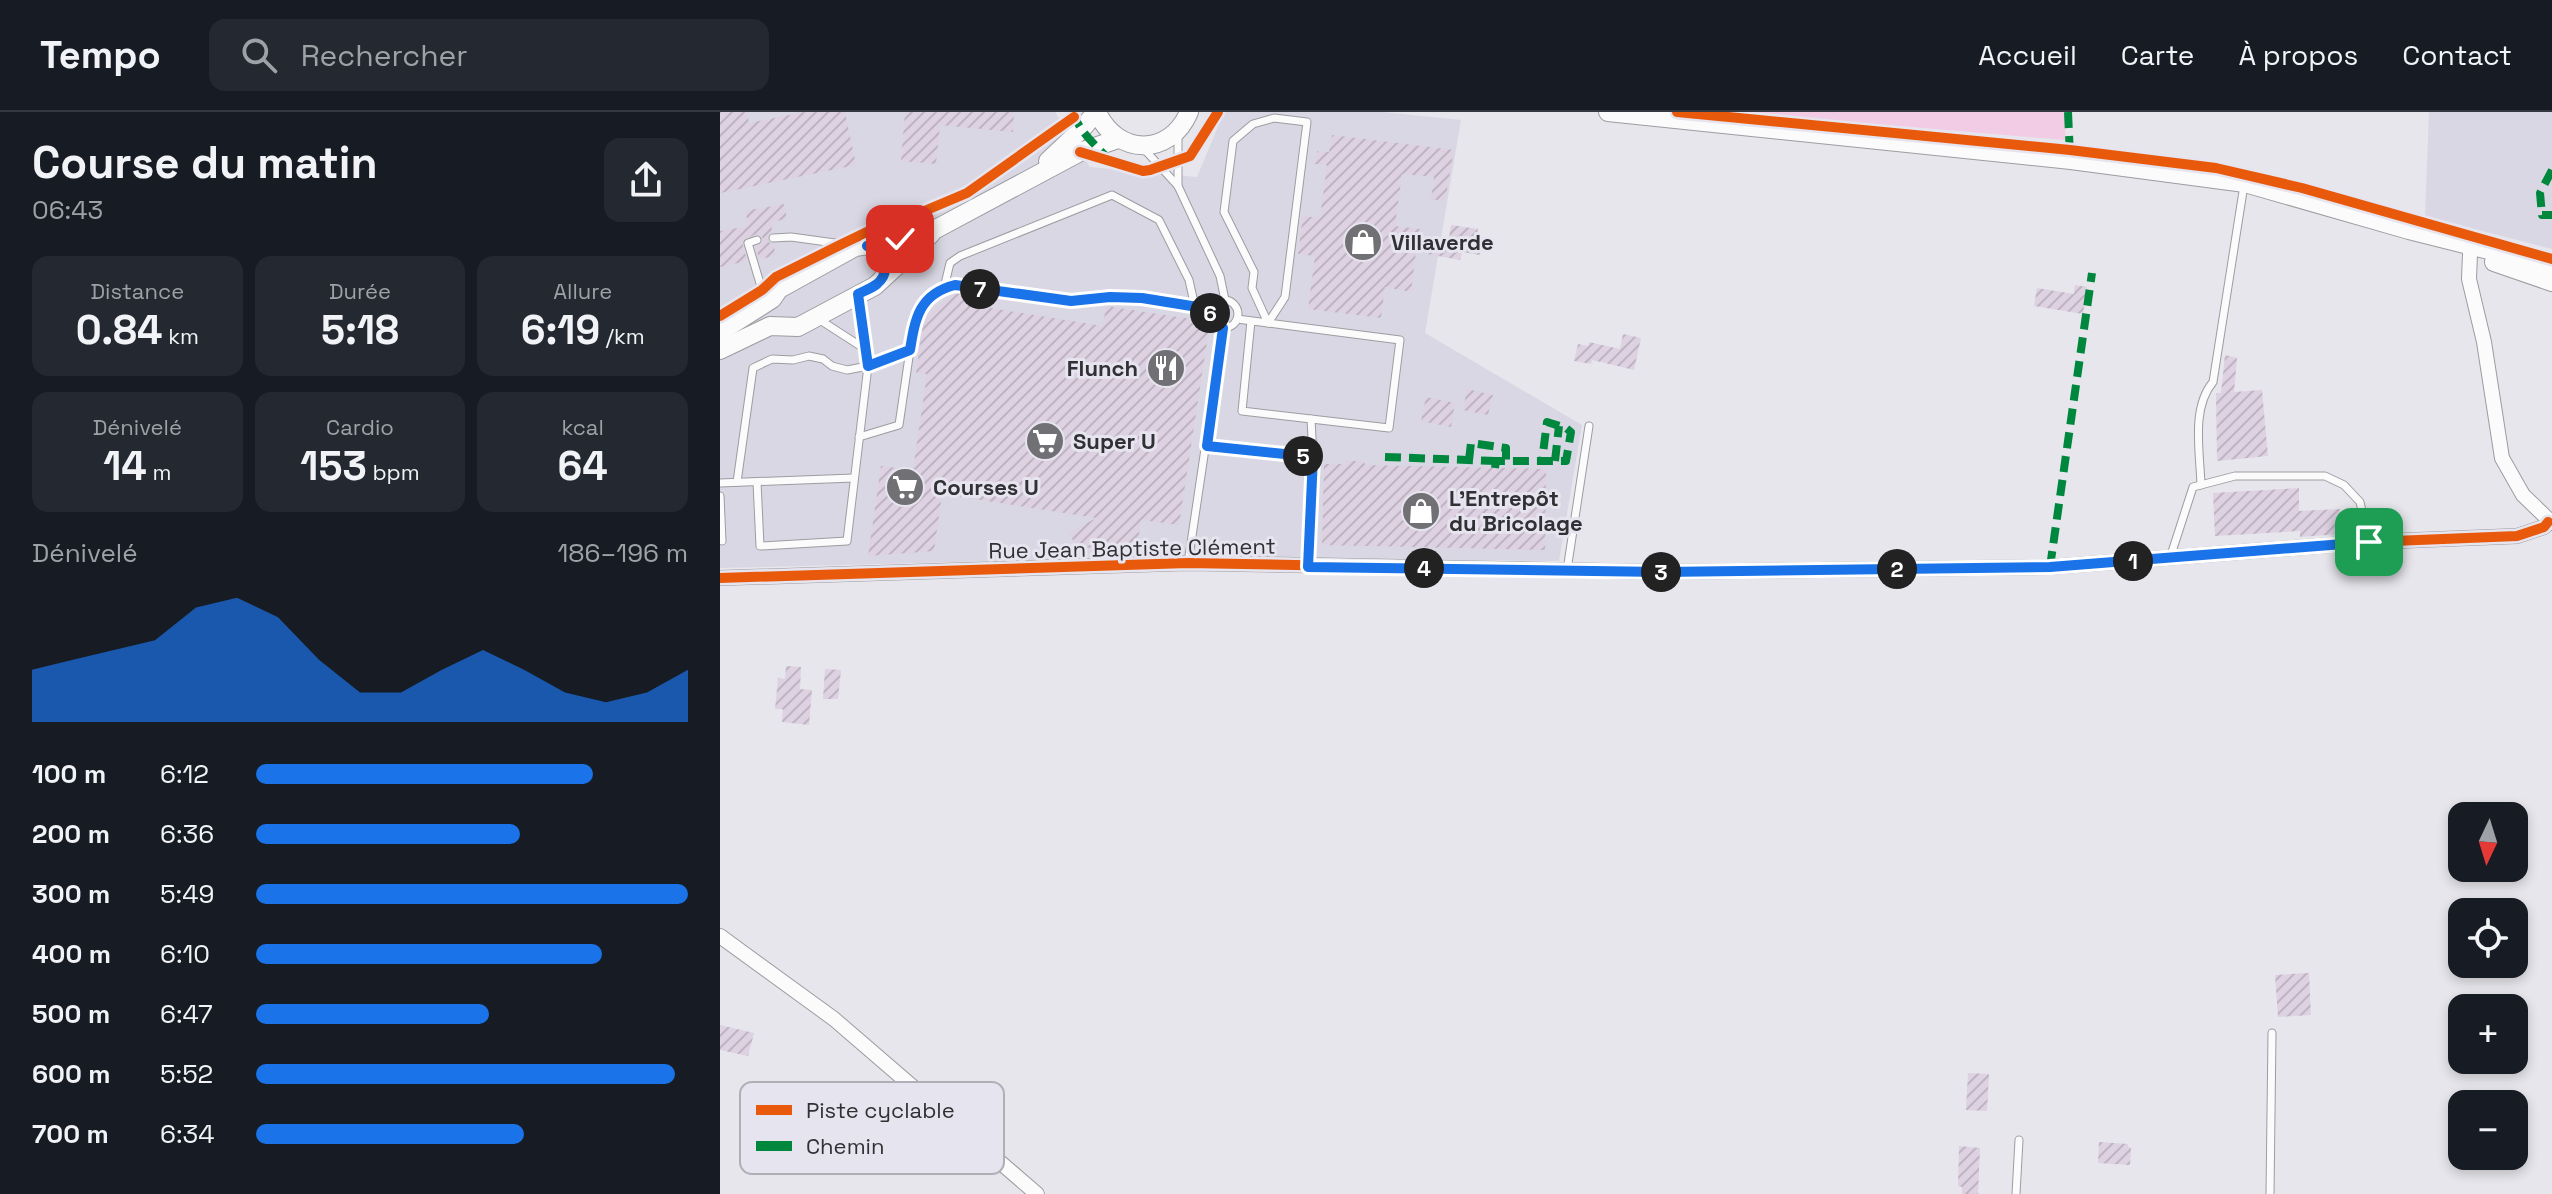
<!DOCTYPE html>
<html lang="fr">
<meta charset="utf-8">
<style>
body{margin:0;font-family:"Space Grotesk",sans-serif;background:#242831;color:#f1f3f6;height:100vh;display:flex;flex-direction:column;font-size:30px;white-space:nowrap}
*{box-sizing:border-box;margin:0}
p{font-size:26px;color:#9ea1a6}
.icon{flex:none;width:44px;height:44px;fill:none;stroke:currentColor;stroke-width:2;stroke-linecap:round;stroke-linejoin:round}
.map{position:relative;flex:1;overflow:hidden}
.drawer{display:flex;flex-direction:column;background:#171b24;width:720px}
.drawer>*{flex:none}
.needle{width:52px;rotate:184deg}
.buttons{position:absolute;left:1728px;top:690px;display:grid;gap:16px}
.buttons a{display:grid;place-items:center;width:80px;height:80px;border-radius:16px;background:#171b24;box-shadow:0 4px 12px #0003;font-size:40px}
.pin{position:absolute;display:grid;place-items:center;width:68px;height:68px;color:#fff;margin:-34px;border-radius:16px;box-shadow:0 4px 12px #0006}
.km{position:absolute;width:40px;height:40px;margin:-20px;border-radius:50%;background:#222;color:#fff;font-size:22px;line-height:40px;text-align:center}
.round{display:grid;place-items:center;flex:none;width:84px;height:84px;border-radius:16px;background:#242831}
.summary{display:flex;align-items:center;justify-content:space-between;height:136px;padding:0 32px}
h1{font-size:44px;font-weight:700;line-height:60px}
.figures{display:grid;grid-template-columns:repeat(3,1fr);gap:12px;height:136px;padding:8px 32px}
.figures div{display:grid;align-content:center;border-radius:16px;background:#242831;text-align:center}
.figures b{font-size:40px;font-weight:700}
.figures small{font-size:22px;font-weight:400}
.figures p{font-size:22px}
.chart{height:224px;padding:16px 32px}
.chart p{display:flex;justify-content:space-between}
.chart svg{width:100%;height:144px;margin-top:8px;fill:#1a73e8;opacity:.7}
ul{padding:0 32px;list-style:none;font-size:26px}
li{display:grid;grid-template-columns:128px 96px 1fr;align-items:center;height:60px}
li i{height:20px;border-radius:10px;background:#1a73e8}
header{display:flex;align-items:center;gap:48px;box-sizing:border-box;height:112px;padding:0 40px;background:#171b24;border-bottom:2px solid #363941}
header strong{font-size:38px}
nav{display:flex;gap:44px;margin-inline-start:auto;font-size:28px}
.search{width:560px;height:72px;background:#242831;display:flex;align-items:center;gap:20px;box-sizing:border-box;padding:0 28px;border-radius:16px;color:#9ea1a6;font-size:30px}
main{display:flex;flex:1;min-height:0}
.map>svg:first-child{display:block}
</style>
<header>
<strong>Tempo</strong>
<div class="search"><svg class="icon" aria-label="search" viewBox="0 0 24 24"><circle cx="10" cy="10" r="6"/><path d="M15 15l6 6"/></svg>Rechercher</div>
<nav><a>Accueil</a><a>Carte</a><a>À propos</a><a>Contact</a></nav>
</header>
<main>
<section class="drawer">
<div class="summary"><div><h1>Course du matin</h1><p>06:43</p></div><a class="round"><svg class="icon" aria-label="share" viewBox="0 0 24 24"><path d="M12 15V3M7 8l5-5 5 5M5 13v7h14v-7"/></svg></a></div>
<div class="figures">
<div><p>Distance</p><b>0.84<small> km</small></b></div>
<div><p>Durée</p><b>5:18</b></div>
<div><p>Allure</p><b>6:19<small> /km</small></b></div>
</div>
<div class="figures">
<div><p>Dénivelé</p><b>14<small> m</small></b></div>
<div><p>Cardio</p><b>153<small> bpm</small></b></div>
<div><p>kcal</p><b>64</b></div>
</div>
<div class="chart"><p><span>Dénivelé</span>186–196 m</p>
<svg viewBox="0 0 160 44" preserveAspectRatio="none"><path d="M0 44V28L10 25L20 22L30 19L40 9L50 6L60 12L70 25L80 35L90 35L100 28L110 22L120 28L130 35L140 38L150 35L160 28V44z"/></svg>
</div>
<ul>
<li><b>100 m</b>6:12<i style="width:78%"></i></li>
<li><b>200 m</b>6:36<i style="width:61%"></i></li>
<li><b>300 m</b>5:49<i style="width:100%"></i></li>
<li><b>400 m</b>6:10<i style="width:80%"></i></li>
<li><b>500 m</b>6:47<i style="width:54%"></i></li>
<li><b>600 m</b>5:52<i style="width:97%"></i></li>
<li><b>700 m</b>6:34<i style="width:62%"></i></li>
</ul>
</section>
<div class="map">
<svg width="1832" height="1082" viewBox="0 0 1832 1082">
<defs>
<pattern id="building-hatch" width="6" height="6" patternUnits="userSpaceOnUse" patternTransform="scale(2)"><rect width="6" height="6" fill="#ddd1e2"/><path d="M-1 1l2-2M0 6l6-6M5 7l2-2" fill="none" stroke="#beb4c2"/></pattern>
</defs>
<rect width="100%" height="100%" fill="#e7e6ec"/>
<g fill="#d9d7e3">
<path d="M 0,0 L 335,0 L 370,55 L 477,65 L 504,0 L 663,0 L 741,8 L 705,221 L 862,313 L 839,449 L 438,445 L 0,456 Z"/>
<path d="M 1709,0 L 1832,0 L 1832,137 L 1705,104 Z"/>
</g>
<path fill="#f1cce4" d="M 1012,0 L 1346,0 L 1345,28 Z"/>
<g fill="url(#building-hatch)">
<path d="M 0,0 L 27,0 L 29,11 L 84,0 L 125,0 L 136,53 L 0,81 Z"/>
<path d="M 185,0 L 294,0 L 293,20 L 220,13 L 216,52 L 181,49 Z"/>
<path d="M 612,23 L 734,38 L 725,89 L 711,87 L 714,65 L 682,62 L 675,114 L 700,117 L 698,128 L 728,132 L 731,113 L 758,117 L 756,129 L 762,130 L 760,143 L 742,140 L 740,148 L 696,140 L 691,180 L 665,175 L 661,206 L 588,197 L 595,144 L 578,142 L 583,104 L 600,106 L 607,53 L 595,52 L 597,39 L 609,40 Z"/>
<path d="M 64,92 L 67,107 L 51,110 L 52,120 L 47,126 L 48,130 L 54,132 L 55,144 L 39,147 L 36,135 L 42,132 L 43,127 L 41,123 L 36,122 L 22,129 L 27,149 L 0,155 L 0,119 L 29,114 L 25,99 Z"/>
<path d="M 1355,173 L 1367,175 L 1363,202 L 1314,194 L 1317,176 L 1354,182 Z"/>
<path d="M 237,180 L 265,184 L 264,195 L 383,214 L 386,194 L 490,210 L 459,413 L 421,408 L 417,435 L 357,436 L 349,421 L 376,406 L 222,382 L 214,439 L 148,444 L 161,354 L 193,358 L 207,262 L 196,261 L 204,205 Z"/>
<path d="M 903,222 L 921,226 L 914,258 L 872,248 L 871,252 L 854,249 L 858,232 L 868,234 L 869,230 L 900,237 Z"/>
<path d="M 1505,243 L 1517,246 L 1514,280 L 1542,278 L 1548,344 L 1497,349 L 1496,281 L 1501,281 Z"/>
<path d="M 747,277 L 773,283 L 768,303 L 743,298 Z"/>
<path d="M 706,285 L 735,291 L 731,315 L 701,309 Z"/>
<path d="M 625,348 L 644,350 L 645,353 L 826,357 L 825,438 L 602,433 L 604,352 L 625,352 Z"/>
<path d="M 1579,376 L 1579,399 L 1620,397 L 1621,422 L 1580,425 L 1580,419 L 1495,424 L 1493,381 Z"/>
<path d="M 66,554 L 81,555 L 80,577 L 92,578 L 89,613 L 62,610 L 63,597 L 55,597 L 58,566 L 65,567 Z"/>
<path d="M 105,557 L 121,558 L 118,587 L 103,587 Z"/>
<path d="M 1589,861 L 1591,903 L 1558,905 L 1555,863 Z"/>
<path d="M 0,913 L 34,921 L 28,944 L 0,938 Z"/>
<path d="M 1248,961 L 1269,962 L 1267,999 L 1246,998 Z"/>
<path d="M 1379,1030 L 1408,1032 L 1408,1035 L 1411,1036 L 1410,1053 L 1378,1051 Z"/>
<path d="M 1239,1034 L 1260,1036 L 1258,1082 L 1242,1082 L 1242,1075 L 1238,1074 Z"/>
</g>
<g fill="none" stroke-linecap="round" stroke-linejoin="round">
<defs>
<g id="service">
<path d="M 554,6 L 587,10 L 565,185 L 548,211 L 532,176 L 534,160 L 504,100 L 513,29 L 533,12 Z"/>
<path d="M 458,21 L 458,74"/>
<path d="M 424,37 L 458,74 L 500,164 L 505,188"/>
<path d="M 53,126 L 71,125 L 122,132 L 127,136"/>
<path d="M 37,128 L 28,131 L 42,178 L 50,186"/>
<path d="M 224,176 L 230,151 L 240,144 L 392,83 L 439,108 L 469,168 L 475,195"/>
<circle cx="504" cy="202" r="14"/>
<path d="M 517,207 L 548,211 L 680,228 L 669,316 L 522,299 L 531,209"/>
<path d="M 100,208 L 145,237 L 138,184"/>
<path d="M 145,237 L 148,254 L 190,238 C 195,206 199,182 235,173 L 351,189 L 390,185 L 422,186 L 490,197"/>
<path d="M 591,307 L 593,345"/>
<path d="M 139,325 L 179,313 L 190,238"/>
<path d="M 487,334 L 593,345 L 588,455"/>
<path d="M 17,370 L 33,256 L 52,247 L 73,248 L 89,244 L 103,247 L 112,254 L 127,258 L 148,254 L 127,429 L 40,434 L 37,370"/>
<path d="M 0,371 L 134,366"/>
<path d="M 1481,373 C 1480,340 1471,296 1493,270 L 1524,73"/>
<path d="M 0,384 L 2,429"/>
<path d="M 1450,446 L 1473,375 L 1515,364 L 1605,364 L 1624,373 L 1640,390 L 1649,430"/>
<path d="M 468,451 L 503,216"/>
<path d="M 847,458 L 869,314"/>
<path d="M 1296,1082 L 1299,1028"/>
<path d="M 1550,1082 L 1552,921"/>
</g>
<g id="minor">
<path d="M 1750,142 L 1749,167 L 1764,230 L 1782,346 L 1803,383 L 1832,411"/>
<path d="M 0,466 L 468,451 L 942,460 L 1330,455 L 1649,430 L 1797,424 L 1824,415 L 1828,410"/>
<path d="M 0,824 L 114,907 L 317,1082"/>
</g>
<g id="secondary">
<path d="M 377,0 C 397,44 450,45 469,0"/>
<path d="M 888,0 L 1351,48 L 1525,71 L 1689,118 L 1832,154"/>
<path d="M 328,49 L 362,17 L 376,0"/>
<path d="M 1774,150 L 1832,170"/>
<path d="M 0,220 L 52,187 L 59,177 L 135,135 L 162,131 L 216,117 L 360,40 L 398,27"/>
<path d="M 0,238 L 50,214 L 78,215 L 155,174 L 211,122"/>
</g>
</defs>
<use href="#service" stroke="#9d9ca0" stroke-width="9"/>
<use href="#minor" stroke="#9d9ca0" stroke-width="16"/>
<use href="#secondary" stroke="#9d9ca0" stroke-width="20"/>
<use href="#service" stroke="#fbfbfc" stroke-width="7"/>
<use href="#minor" stroke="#fbfbfc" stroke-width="14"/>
<use href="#secondary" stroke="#fbfbfc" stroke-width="18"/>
<g stroke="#00873e" stroke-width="8" stroke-dasharray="16 8" stroke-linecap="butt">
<path d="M 353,0 C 358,18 375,33 388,46"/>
<path d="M 1348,0 L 1350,44"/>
<path d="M 1832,58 L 1820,81 L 1822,103 L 1832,103"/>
<path d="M 665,345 L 776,349"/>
<path d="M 749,348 L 751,331 L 786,336 L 786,349"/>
<path d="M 835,349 L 839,314"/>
<path d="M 775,356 L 776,349 L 846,349 L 851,320 L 846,316 L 827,310 L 822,349"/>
<path d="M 1330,455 L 1372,161"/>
</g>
<defs>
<g id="cycleway">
<path d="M 957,0 L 1350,38 L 1496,56 L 1582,76 L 1832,147"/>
<path d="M 360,40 L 423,59 L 430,58 L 470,44 L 498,0"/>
<path d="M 0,204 L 42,178 L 56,165 L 122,132 L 178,105 L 202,100 L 247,81 L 354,5"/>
<path d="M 0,466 L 468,451 L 942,460 L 1330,455 L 1649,430 L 1797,424 L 1824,415 L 1828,410"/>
</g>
</defs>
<use href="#cycleway" stroke="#e6e4ee" stroke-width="15"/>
<use href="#cycleway" stroke="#e8590c" stroke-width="10"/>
</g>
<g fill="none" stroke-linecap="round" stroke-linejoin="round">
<defs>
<path id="route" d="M 180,127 L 147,134 C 164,140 172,159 157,172 C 152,176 144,179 138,182 L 148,254 L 190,238 C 195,207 199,182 235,173 L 351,189 L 390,185 L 422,186 L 490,197 L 492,210 L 503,216 L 487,334 L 593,345 L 588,455 L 942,460 L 1330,455 L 1649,430"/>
</defs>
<use href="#route" stroke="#fff" stroke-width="16"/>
<use href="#route" stroke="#1a73e8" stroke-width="10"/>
</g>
<defs>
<symbol id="shop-disc" viewBox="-11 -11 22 22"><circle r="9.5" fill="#717074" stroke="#e6e4ee"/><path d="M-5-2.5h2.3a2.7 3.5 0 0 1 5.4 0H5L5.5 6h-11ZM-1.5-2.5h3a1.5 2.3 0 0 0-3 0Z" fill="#fff"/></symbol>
<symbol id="restaurant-disc" viewBox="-11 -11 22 22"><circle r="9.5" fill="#717074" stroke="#e6e4ee"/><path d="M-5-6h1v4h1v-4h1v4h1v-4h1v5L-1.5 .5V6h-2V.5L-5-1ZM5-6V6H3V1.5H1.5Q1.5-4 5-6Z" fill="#fff"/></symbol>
<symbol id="supermarket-disc" viewBox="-11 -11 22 22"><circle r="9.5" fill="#717074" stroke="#e6e4ee"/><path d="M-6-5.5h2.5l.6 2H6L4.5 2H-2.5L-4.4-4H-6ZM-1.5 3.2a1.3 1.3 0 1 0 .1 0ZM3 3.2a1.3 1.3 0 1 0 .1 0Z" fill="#fff"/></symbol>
</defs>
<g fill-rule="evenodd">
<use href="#shop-disc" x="621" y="108" width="44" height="44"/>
<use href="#restaurant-disc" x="424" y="234" width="44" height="44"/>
<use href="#supermarket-disc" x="303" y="307" width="44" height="44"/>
<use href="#supermarket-disc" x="163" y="353" width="44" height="44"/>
<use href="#shop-disc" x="679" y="377" width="44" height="44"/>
</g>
<g text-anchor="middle" stroke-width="6" stroke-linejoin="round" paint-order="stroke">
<g font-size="22" font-weight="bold" fill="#313034" stroke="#e6e4ee" text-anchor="start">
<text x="671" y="138">Villaverde</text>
<text x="418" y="264" text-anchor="end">Flunch</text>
<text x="353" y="337">Super U</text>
<text x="213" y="383">Courses U</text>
<text x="729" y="394">L'Entrepôt<tspan x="729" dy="25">du Bricolage</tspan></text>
</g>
<g font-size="22" fill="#313034" stroke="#e6e4ee">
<text transform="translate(412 436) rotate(-1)" y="8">Rue Jean Baptiste Clément</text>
</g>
</g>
<rect x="20" y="970" width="264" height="92" rx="12" fill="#e6e4ee" stroke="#b0aeb6" stroke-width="2"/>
<rect x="36" y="993" width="36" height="10" fill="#e8590c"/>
<rect x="36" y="1029" width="36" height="10" fill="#00873e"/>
<g font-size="22" fill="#313034">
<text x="86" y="1006">Piste cyclable</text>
<text x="86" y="1042">Chemin</text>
</g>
</svg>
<div class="buttons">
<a><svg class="needle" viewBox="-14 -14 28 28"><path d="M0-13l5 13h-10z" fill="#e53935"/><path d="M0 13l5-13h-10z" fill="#9ea1a6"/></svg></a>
<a><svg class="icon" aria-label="locate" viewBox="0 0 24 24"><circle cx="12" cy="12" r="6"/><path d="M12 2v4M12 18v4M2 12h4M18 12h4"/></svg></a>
<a>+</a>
<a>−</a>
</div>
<div class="pin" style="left:1649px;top:430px;background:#1e9e55"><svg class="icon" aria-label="arrive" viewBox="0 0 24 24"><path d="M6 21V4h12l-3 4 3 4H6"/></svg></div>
<div class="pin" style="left:180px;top:127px;background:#d93025"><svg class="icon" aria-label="check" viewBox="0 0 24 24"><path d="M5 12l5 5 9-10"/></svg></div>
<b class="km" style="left:1413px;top:449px">1</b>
<b class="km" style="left:1177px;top:457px">2</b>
<b class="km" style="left:941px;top:460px">3</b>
<b class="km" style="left:704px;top:456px">4</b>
<b class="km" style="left:583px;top:344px">5</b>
<b class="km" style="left:490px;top:201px">6</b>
<b class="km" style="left:260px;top:177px">7</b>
</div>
</main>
